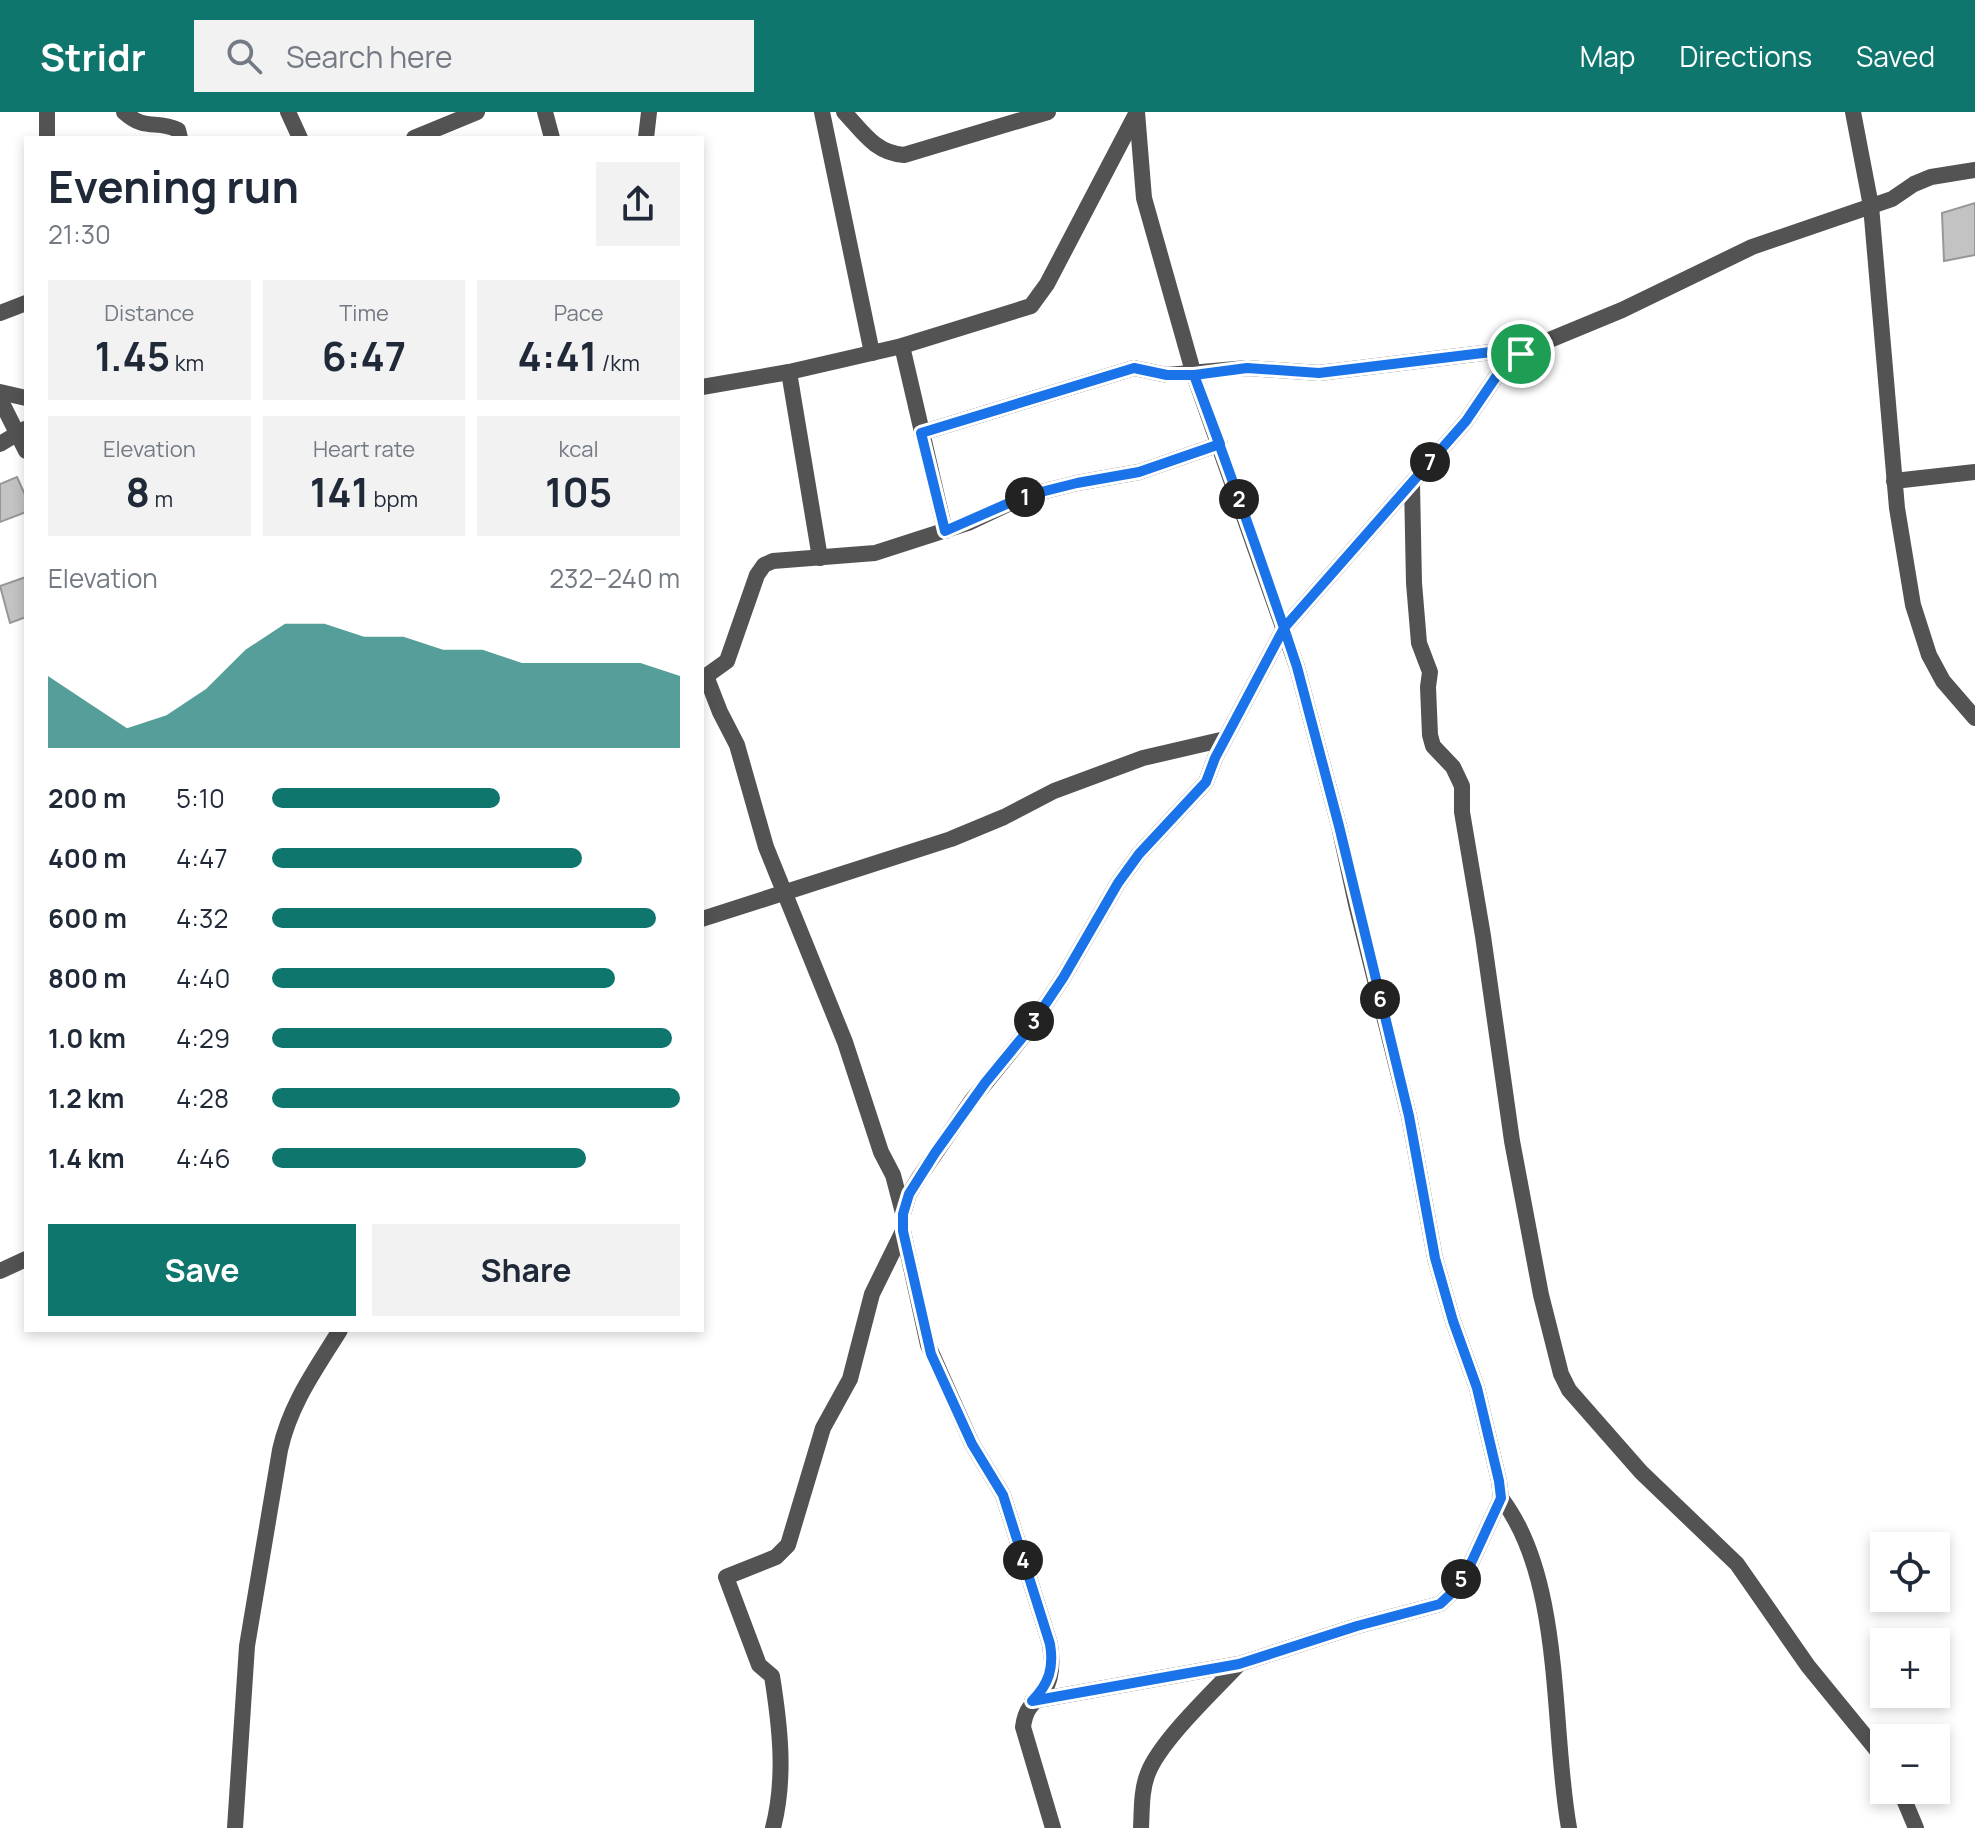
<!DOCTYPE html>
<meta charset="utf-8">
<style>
body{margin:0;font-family:Manrope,sans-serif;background:#f2f2f3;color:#1f2937;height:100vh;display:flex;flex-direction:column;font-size:30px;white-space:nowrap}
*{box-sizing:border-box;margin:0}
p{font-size:26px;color:#747a83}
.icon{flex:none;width:44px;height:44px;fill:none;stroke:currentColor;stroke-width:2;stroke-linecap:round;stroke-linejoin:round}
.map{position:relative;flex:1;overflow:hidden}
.drawer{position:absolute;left:24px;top:24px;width:680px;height:1196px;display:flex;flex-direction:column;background:#fff;border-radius:0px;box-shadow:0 4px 12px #0003}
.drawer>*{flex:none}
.controls{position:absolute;left:1870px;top:1420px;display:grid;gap:16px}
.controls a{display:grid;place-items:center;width:80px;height:80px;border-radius:0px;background:#fff;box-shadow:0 4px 12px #0003;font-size:40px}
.pin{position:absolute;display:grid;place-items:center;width:68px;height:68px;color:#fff;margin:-34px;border:4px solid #fff;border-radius:50%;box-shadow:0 2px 8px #0007}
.km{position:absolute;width:40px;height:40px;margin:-20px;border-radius:50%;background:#222;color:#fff;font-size:22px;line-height:40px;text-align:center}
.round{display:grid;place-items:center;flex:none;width:84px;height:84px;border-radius:0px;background:#f2f2f3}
.overview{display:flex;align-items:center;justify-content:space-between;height:136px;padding:0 24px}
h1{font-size:44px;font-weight:700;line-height:60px}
.metrics{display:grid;grid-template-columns:repeat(3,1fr);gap:12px;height:136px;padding:8px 24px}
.metrics div{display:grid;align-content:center;border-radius:0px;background:#f2f2f3;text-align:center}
.metrics b{font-size:40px;font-weight:700}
.metrics small{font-size:22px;font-weight:400}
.metrics p{font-size:22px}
.chart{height:224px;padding:16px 24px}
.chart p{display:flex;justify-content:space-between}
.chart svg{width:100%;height:144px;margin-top:8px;fill:#0f766e;opacity:.7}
.button{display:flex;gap:16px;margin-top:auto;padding:16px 24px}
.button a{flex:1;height:92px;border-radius:0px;background:#0f766e;color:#fff;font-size:32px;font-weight:700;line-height:92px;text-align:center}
.button a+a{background:#f2f2f3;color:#1f2937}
ul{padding:0 24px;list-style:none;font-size:26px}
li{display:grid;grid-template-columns:128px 96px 1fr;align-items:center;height:60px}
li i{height:20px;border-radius:10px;background:#0f766e}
header{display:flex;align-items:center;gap:48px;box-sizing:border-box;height:112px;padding:0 40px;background:#0f766e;color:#fff}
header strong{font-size:38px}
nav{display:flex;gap:44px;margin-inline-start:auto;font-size:28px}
.search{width:560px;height:72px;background:#f2f2f3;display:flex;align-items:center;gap:20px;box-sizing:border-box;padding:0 28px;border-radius:0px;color:#747a83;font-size:30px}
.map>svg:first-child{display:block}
</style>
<header>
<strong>Stridr</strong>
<div class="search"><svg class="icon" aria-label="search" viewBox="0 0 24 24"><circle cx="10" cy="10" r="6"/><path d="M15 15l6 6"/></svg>Search here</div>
<nav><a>Map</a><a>Directions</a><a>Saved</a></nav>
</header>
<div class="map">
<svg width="1975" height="1716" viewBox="0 0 1975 1716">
<rect width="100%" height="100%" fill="#fff"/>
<g fill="#c3c3c3" stroke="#979797" stroke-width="2">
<path d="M 1975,91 L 1975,143 L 1944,149 L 1942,101 Z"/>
<path d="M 17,365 L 26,385 L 26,400 L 0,410 L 0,372 Z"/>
<path d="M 26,465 L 26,505 L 10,511 L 0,474 Z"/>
</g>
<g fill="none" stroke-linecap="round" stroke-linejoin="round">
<g stroke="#535353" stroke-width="16">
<path d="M 124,0 C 146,20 156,7 178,18 L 180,26"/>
<path d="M 288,0 L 300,26"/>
<path d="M 545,0 L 552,26"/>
<path d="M 822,0 L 872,241"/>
<path d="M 844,0 C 863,20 875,41 904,43 L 1048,0"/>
<path d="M 1853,0 L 1871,94 L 1897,396 L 1913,493 L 1929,543 L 1943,569 L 1975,606"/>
<path d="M 47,26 L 47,0"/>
<path d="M 414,26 L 477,0"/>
<path d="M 646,26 L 649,0"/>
<path d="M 0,201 L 26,191"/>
<path d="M 902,234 L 945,419"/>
<path d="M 789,260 L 820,446"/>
<path d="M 702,275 L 789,260 L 902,234 L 1031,194 L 1047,172 L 1137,0"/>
<path d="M 0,280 L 26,286"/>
<path d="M 0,287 L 26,339"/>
<path d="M 921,321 L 1134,256 L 1167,263 L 1247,256 L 1319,261 L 1491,240 L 1521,242"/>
<path d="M 0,332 L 25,317"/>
<path d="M 1894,369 L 1975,360"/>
<path d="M 1412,372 L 1414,471 L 1419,531 L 1430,560 L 1428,575 L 1430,623 L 1433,634 L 1453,655 L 1462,674 L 1462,700 L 1483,824 L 1512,1029 L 1541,1183 L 1561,1262 L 1569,1278 L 1641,1360 L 1737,1452 L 1808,1554 L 1884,1647"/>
<path d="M 706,564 L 720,600 L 737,633 L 766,735 L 845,930 L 881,1040 L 893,1063 L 903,1101"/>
<path d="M 702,567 L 727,549 L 757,463 L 764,453 L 773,449 L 875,441 L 968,411 L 1025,384 L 1077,371 L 1139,360 L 1220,332"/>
<path d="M 702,807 L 951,727 L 1004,705 L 1054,679 L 1143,646 L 1225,627"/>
<path d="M 903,1119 L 928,1233 L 972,1332 L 1003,1383 L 1050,1532 C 1052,1546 1053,1565 1045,1577 C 1034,1593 1026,1593 1023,1615 L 1053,1716"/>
<path d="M 0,1159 L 26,1147"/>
<path d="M 1501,1386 C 1564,1468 1551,1616 1569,1716"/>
<path d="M 1032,1589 L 1239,1552 L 1357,1514 L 1440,1492 L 1456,1477 L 1472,1449 L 1501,1386 L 1499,1369 L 1477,1276 L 1453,1209 L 1435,1146 L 1409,1004 L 1356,792 L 1339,714 L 1297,555 L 1194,263 L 1144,86 L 1137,0"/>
<path d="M 1900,1678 L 1916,1716"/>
<path d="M 235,1716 L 247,1534 L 280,1338 C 290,1292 316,1257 340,1218"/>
<path d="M 773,1716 C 786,1666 780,1614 772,1564 L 759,1553 L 726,1465 L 776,1445 L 788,1433 L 823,1316 L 850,1267 L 872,1182 L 903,1119 L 903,1102 L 909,1082 L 920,1064 L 972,988 L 1026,921 L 1063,866 L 1118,771 L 1139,742 L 1206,670 L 1215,646 L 1284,516 L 1466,309 L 1500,259 L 1521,242 L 1547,229 L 1622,198 L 1752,135 L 1892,87 L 1914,72 L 1931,65 L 1975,58"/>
<path d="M 1141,1716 C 1142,1698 1141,1678 1148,1661 C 1161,1628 1214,1579 1239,1552"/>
</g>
</g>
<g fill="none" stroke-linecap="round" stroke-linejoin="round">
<defs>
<path id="route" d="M 1521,242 L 1491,240 L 1319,261 L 1247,256 L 1194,263 L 1220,332 L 1139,360 L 1077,371 L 1025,384 L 945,419 L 921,321 L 1134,256 L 1167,263 L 1194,263 C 1225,347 1255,431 1284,516 L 1215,646 L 1206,670 L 1139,742 L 1118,771 L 1063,866 L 1026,921 L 985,971 L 935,1041 L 909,1082 L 903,1102 L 903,1119 L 931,1242 L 972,1332 L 1003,1383 L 1050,1532 C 1054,1556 1049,1572 1032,1589 L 1239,1552 L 1357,1514 L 1440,1492 L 1456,1477 L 1472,1449 L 1501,1386 L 1499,1369 L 1477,1276 L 1453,1209 L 1435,1146 L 1409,1004 L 1339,714 L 1297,555 L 1284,516 L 1466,309 L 1500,259 L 1521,242"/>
</defs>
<use href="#route" stroke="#fff" stroke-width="16"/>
<use href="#route" stroke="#1a73e8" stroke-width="10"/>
</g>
</svg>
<div class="controls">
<a><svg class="icon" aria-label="locate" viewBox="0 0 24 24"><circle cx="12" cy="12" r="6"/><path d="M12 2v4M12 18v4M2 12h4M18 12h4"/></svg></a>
<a>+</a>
<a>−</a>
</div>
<div class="pin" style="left:1521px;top:242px;background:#1e9e55"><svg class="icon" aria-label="arrive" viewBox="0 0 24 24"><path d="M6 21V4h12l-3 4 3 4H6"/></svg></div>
<b class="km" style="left:1025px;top:385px">1</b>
<b class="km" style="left:1239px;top:387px">2</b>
<b class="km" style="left:1034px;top:909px">3</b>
<b class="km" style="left:1023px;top:1448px">4</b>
<b class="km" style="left:1461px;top:1467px">5</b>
<b class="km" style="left:1380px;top:887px">6</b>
<b class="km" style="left:1430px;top:350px">7</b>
<section class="drawer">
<div class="overview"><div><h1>Evening run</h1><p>21:30</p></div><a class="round"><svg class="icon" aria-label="share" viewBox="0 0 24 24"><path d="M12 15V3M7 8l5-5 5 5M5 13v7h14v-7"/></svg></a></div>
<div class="metrics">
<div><p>Distance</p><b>1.45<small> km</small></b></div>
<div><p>Time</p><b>6:47</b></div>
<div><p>Pace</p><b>4:41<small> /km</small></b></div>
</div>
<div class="metrics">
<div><p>Elevation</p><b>8<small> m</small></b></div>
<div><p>Heart rate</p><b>141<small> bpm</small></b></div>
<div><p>kcal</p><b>105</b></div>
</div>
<div class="chart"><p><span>Elevation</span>232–240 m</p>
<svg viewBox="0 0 160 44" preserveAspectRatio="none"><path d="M0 44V22L10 30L20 38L30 34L40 26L50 14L60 6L70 6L80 10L90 10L100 14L110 14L120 18L130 18L140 18L150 18L160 22V44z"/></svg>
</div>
<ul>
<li><b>200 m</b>5:10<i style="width:56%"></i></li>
<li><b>400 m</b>4:47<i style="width:76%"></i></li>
<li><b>600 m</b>4:32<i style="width:94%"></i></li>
<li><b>800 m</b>4:40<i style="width:84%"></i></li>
<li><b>1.0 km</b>4:29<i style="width:98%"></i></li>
<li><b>1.2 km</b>4:28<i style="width:100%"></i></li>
<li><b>1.4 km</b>4:46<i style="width:77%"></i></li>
</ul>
<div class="button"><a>Save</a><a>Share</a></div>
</section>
</div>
